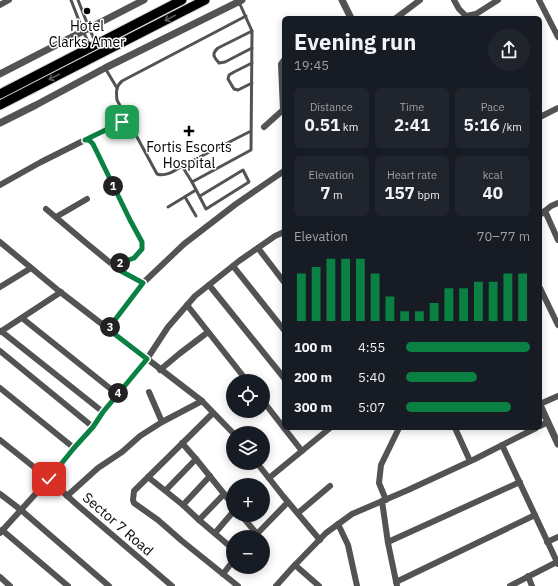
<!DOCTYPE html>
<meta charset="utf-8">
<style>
body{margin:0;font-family:"IBM Plex Sans",sans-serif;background:#20242c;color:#f1f3f6;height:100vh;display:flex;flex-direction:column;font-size:15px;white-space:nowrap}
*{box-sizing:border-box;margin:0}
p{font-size:13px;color:#9ea1a6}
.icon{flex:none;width:22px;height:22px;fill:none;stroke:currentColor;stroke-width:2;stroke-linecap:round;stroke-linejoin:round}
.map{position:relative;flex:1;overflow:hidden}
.drawer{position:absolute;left:282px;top:16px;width:260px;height:414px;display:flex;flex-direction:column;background:#171b24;border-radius:6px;box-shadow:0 2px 10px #0003}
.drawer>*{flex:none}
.tools{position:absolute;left:226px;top:374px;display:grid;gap:8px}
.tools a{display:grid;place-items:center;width:44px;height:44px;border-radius:50%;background:#171b24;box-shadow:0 2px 10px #0003;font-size:20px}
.pin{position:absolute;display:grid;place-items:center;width:34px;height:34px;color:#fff;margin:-17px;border-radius:8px;box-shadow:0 2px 6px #0006}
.km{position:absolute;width:20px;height:20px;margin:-10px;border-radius:50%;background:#222;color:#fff;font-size:11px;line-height:20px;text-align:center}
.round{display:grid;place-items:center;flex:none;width:42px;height:42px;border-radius:21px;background:#20242c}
.summary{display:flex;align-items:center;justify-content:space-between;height:68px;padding:0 12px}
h1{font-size:22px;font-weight:700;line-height:30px}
.metrics{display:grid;grid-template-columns:repeat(3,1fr);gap:6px;height:68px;padding:4px 12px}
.metrics div{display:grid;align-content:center;border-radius:6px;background:#20242c;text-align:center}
.metrics b{font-size:17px;font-weight:700}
.metrics small{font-size:11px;font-weight:400}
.metrics p{font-size:11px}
.chart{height:112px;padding:8px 12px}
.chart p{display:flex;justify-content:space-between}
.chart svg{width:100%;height:72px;margin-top:4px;stroke:#0b8043;stroke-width:6}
ul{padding:0 12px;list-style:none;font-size:13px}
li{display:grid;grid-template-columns:64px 48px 1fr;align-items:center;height:30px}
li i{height:10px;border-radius:5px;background:#0b8043}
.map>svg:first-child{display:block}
</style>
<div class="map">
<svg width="558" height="586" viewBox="0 0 558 586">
<rect width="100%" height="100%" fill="#fff"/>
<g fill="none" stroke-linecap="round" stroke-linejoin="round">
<defs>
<g id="primary">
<path d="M 0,94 L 182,0"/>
<path d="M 0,105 L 205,0"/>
</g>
</defs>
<use href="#primary" stroke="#dbdbdb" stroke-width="11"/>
<g stroke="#535353" stroke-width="3">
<path d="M 71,0 L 83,31 L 90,46"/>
<path d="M 78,0 L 89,28 L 96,43"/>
<path d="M 239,2 L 252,31 L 251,150 L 192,182 L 182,166 L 251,131"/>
<path d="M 252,48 L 225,62 L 219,63 C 214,57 211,54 218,48 L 252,31"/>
<path d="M 105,68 L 117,88"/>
<path d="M 252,83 L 238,90 L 234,89 L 228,79 L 229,75 L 234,72 L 252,63"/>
<path d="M 182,166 C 174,171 166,177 157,174 L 117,100 C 116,92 116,86 122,81 L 246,16"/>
<path d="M 192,182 L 206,209 L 249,182 L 243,170 L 200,196"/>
<path d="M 185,197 L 196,216"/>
<path d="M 168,207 L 196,190"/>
</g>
<g stroke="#535353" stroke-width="6">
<path d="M 454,0 L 459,9 L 466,16 L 476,14 L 498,0"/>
<path d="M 539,0 L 558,37"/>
<path d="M 0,5 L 9,0"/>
<path d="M 396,18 L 420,0"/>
<path d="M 283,110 L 281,64 L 284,60"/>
<path d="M 540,117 L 558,108"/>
<path d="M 264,127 L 284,109"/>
<path d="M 85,140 L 122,122"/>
<path d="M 0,185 L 41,162 L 85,140 L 89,140 L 93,144 L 130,220 L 142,242 L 142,249 L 133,258 L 114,265"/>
<path d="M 46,209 L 85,242 L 119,270 L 143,283"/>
<path d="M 545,211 L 558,240"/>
<path d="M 540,215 L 551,206 L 558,203"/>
<path d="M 56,217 L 87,199"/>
<path d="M 0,242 L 59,291 L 202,401 L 233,433"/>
<path d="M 258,248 L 284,282"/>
<path d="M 233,266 L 284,330"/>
<path d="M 209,285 L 284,378"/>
<path d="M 0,287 L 31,268"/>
<path d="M 540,288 L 558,325"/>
<path d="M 187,305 L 247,381"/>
<path d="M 22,318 L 117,394"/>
<path d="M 108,329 L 143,283 L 184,244 L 236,204 L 284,171"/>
<path d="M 1,331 L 103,412"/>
<path d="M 0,332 L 61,292"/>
<path d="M 0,351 L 93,427"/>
<path d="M 160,370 L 179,354 L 208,332"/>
<path d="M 0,388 L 74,448"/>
<path d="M 149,392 L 162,422"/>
<path d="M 263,401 L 284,428"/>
<path d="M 540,404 L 558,396"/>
<path d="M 213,413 L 134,491 L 133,500 L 134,503 L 158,520 L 182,541 L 238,586"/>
<path d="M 540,426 L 548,422"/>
<path d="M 284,428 L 302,451"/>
<path d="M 455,428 L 470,461"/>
<path d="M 0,440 L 49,479 L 75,503 L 172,586"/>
<path d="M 182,443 L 196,459 L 233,505"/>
<path d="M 502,445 L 558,564"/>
<path d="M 257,463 L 283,496 L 320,540"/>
<path d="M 148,477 L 183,505 L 199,520 L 233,549"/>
<path d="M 269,478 L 330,428"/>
<path d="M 166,490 L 196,459"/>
<path d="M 0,494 L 21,510 L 109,586"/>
<path d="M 67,496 L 98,468 L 122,452 L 140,436 L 162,422 L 202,401"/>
<path d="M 386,500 L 379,483 L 381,465 L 399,428"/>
<path d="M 382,501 L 388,543 L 397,586"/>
<path d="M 183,505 L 210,476"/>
<path d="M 298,513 L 330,486"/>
<path d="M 241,515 L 257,534"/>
<path d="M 199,520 L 224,494"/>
<path d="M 338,524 L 348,545 L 357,586"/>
<path d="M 2,530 L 68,586"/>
<path d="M 0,533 L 49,479 L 74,448 L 93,427 L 103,412 L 117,394 L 147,359 L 168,327 L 195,296 L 239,261 L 275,236 L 284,232"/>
<path d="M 215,533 L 233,512"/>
<path d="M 254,537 L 288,502"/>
<path d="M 388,542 L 520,482"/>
<path d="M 547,542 L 558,537"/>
<path d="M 295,565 L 319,586"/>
<path d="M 223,574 L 233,561"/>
<path d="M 528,576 L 532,586"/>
<path d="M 0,577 L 10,586"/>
<path d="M 396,582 L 535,515"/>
<path d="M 276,586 L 293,567 L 326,533 L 352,514 L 408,490 L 475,459 L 536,428"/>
<path d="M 510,586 L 557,562"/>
</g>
<g stroke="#535353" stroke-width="7">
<path d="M 342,0 L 351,18"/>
<path d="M 0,74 L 144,0"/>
<path d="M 0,123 L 36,105 L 105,68 L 242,0"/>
<path d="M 540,405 L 558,444"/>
</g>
<use href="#primary" stroke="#000" stroke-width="9"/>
</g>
<defs><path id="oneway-shaft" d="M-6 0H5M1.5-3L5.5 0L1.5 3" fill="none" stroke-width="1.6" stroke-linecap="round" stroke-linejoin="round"/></defs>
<g stroke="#595959">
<use href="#oneway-shaft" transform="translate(170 18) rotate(153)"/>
<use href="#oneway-shaft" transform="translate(54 77) rotate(153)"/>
</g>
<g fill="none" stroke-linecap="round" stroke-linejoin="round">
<defs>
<path id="route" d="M 49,479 L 74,448 L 93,427 L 103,412 L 118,394 L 147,359 L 108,329 L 143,283 L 119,270 L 114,265 L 134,258 L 142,249 L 142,242 L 130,220 L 93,144 L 89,140 L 85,140 L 122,122"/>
</defs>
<use href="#route" stroke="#fff" stroke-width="8"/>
<use href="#route" stroke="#0b8043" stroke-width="5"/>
</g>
<g fill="#000" stroke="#fff" stroke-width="1.5">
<circle cx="87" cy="11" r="4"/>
<path d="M187 125h4v4h4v4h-4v4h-4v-4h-4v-4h4z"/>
</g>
<g text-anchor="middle" stroke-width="3" stroke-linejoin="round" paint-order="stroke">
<g font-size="14" fill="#000" stroke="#fff">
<text x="87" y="31">Hotel<tspan x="87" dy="16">Clarks Amer</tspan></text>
<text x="189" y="152">Fortis Escorts<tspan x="189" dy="16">Hospital</tspan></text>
</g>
<g font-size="14" fill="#000" stroke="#fff">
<text transform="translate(118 524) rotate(41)" y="5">Sector 7 Road</text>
</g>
</g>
</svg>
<div class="tools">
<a><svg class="icon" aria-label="locate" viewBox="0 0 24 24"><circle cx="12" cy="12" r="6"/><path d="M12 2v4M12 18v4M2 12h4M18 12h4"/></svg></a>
<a><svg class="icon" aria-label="layers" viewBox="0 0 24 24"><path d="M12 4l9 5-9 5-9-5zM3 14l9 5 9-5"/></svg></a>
<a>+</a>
<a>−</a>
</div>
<div class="pin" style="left:122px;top:122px;background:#1e9e55"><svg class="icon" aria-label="arrive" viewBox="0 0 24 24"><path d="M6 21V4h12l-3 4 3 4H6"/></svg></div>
<div class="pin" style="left:49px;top:479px;background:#d93025"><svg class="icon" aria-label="check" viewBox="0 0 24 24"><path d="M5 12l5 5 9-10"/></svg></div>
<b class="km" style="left:113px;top:186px">1</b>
<b class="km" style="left:120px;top:263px">2</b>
<b class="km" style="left:110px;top:327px">3</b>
<b class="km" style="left:118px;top:393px">4</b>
<section class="drawer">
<div class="summary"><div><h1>Evening run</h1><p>19:45</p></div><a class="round"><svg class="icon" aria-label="share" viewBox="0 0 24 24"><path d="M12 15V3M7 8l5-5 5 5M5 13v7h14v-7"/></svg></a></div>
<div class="metrics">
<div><p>Distance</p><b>0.51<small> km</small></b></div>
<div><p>Time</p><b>2:41</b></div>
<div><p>Pace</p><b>5:16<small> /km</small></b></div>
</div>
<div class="metrics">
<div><p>Elevation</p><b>7<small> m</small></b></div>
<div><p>Heart rate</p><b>157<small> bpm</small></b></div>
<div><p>kcal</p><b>40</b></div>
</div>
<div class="chart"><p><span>Elevation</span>70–77 m</p>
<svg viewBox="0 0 160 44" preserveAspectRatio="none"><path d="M5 44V15M15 44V11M25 44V6M35 44V6M45 44V6M55 44V15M65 44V29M75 44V38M85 44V38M95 44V33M105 44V24M115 44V24M125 44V20M135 44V20M145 44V15M155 44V15"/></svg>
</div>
<ul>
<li><b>100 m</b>4:55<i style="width:100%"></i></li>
<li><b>200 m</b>5:40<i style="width:57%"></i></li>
<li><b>300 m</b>5:07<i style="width:85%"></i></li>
</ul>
</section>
</div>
